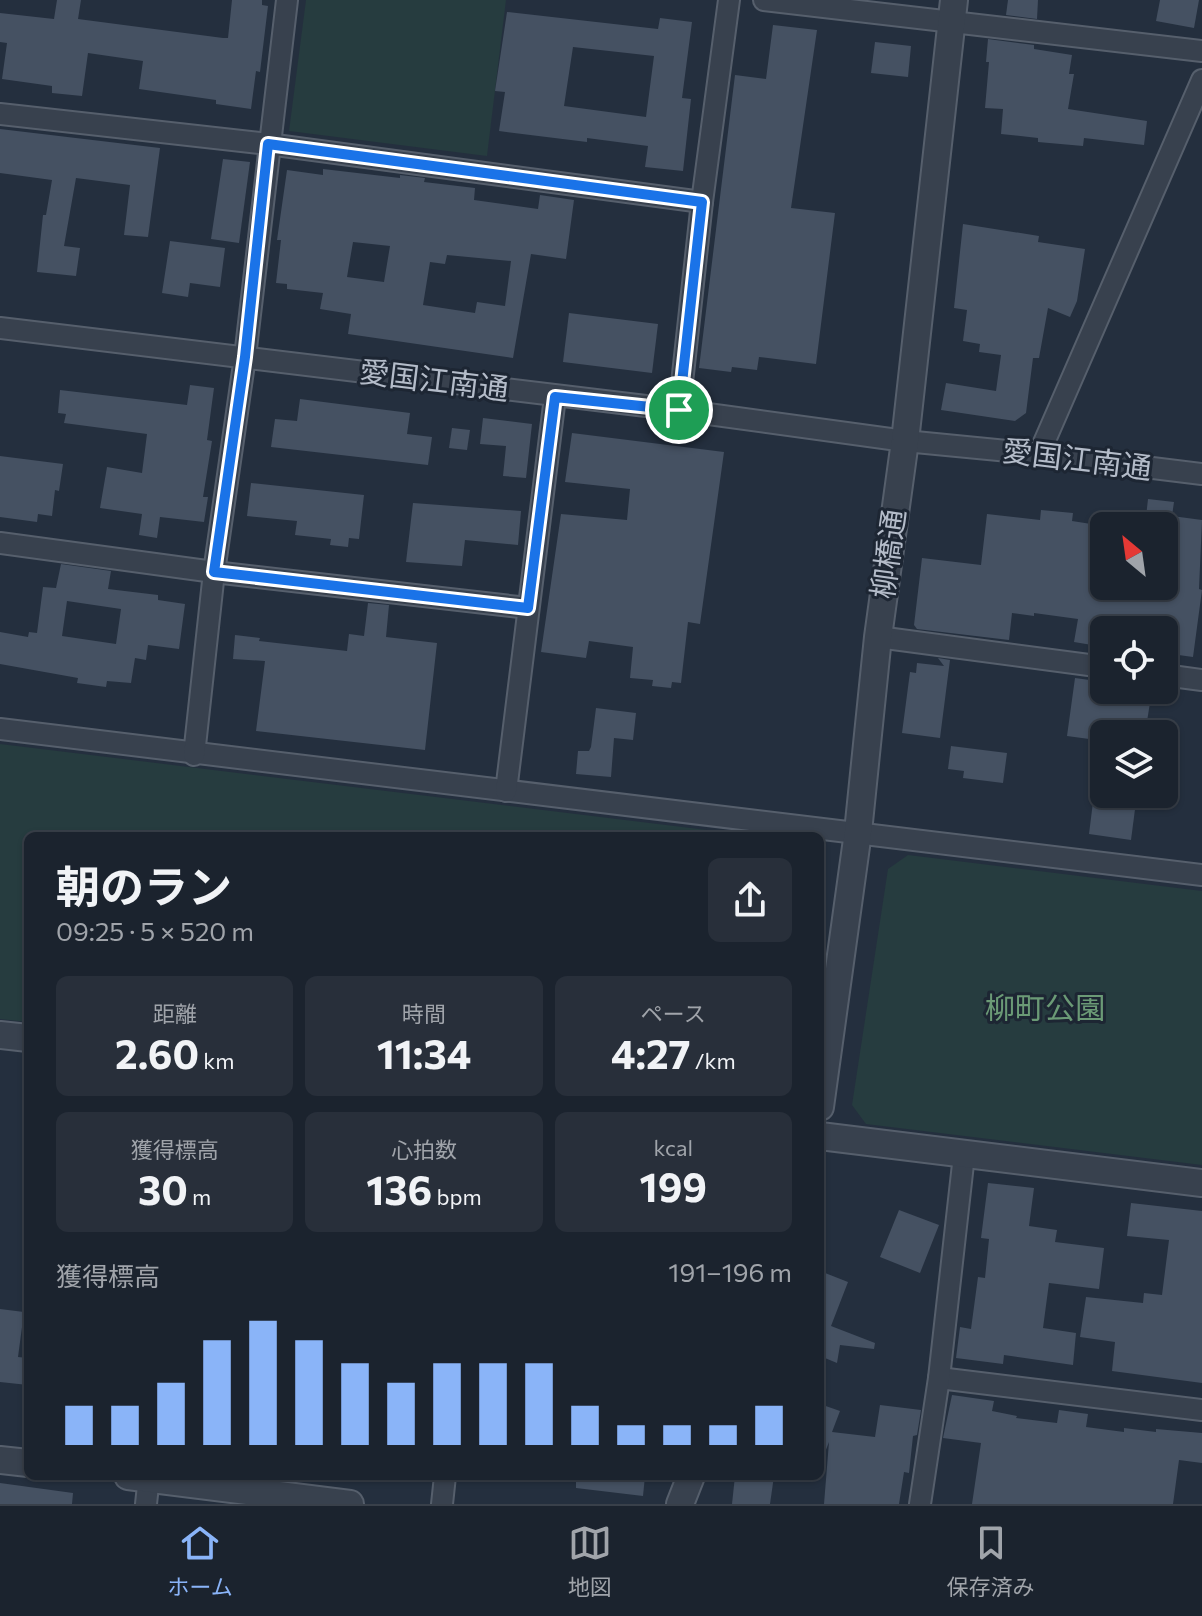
<!DOCTYPE html>
<html lang="ja">
<meta charset="utf-8">
<style>
body{margin:0;font-family:Commissioner,"Noto Sans JP",sans-serif;background:#282f3a;color:#f1f3f6;height:100vh;display:flex;flex-direction:column;font-size:30px;white-space:nowrap}
*{box-sizing:border-box;margin:0}
p{font-size:26px;color:#a0a4aa}
.icon{flex:none;width:44px;height:44px;fill:none;stroke:currentColor;stroke-width:2;stroke-linecap:round;stroke-linejoin:round}
.map{position:relative;flex:1;overflow:hidden}
.details{position:absolute;left:24px;top:832px;width:800px;height:648px;display:flex;flex-direction:column;background:#1b232e;border-radius:12px;box-shadow:0 2px 6px #0004,0 0 0 2px #39404a}
.details>*{flex:none}
.needle{width:52px;rotate:331deg}
.fabs{position:absolute;left:1090px;top:512px;display:grid;gap:16px}
.fabs a{display:grid;place-items:center;width:88px;height:88px;border-radius:12px;background:#1b232e;box-shadow:0 2px 6px #0004,0 0 0 2px #39404a;font-size:40px}
.pin{position:absolute;display:grid;place-items:center;width:68px;height:68px;color:#fff;margin:-34px;border:4px solid #fff;border-radius:50%;box-shadow:0 2px 8px #0007}
.round{display:grid;place-items:center;flex:none;width:84px;height:84px;border-radius:12px;background:#282f3a}
.headline{display:flex;align-items:center;justify-content:space-between;height:136px;padding:0 32px}
h1{font-size:44px;font-weight:700;line-height:60px}
.figures{display:grid;grid-template-columns:repeat(3,1fr);gap:12px;height:136px;padding:8px 32px}
.figures div{display:grid;align-content:center;border-radius:12px;background:#282f3a;text-align:center}
.figures b{font-size:40px;font-weight:700}
.figures small{font-size:22px;font-weight:400}
.figures p{font-size:22px}
.chart{height:224px;padding:16px 32px}
.chart p{display:flex;justify-content:space-between}
.chart svg{width:100%;height:144px;margin-top:8px;stroke:#8ab4f8;stroke-width:6}
.tab-bar{display:flex;justify-content:space-around;align-items:center;height:112px;border-top:2px solid #39404a;background:#1b232e;font-size:22px;color:#a0a4aa}
.tab-bar a{display:grid;justify-items:center;gap:4px}
.tab-bar .selected{color:#8ab4f8}
.map>svg:first-child{display:block}
</style>
<div class="map">
<svg width="1202" height="1504" viewBox="0 0 1202 1504">
<rect width="100%" height="100%" fill="#242f3e"/>
<g fill="#263c3f">
<path d="M 306,0 L 506,0 L 487,156 L 289,131 Z"/>
<path d="M 0,744 L 756,836 L 28,836 L 28,1022 L 0,1019 Z"/>
<path d="M 908,855 L 1202,891 L 1202,1165 L 866,1124 L 852,1105 L 888,869 Z"/>
</g>
<g fill="#455162" fill-rule="evenodd">
<path d="M 57,0 L 81,0 L 78,19 L 223,38 L 228,38 L 232,0 L 262,0 L 262,5 L 268,6 L 260,72 L 256,71 L 251,109 L 216,104 L 216,100 L 139,89 L 143,61 L 88,53 L 82,96 L 52,93 L 52,86 L 2,79 L 7,43 L 0,42 L 0,13 L 54,19 Z"/>
<path d="M 1008,0 L 1038,0 L 1037,19 L 1006,15 Z"/>
<path d="M 1160,0 L 1199,0 L 1194,28 L 1156,21 Z"/>
<path d="M 507,12 L 658,29 L 660,18 L 692,22 L 682,98 L 691,99 L 683,171 L 645,167 L 648,146 L 587,138 L 587,142 L 499,131 L 505,92 L 495,91 ZM 573,47 L 654,56 L 646,117 L 564,106 Z"/>
<path d="M 773,25 L 817,30 L 791,208 L 835,213 L 816,364 L 759,357 L 757,370 L 732,367 L 731,372 L 699,368 L 735,75 L 766,79 Z"/>
<path d="M 988,39 L 1034,45 L 1034,49 L 1072,55 L 1069,74 L 1074,74 L 1068,109 L 1147,121 L 1144,145 L 1084,138 L 1083,146 L 1038,142 L 1038,138 L 1001,134 L 1003,109 L 985,108 L 989,62 L 986,62 Z"/>
<path d="M 875,42 L 911,46 L 908,77 L 871,73 Z"/>
<path d="M 0,129 L 160,148 L 148,237 L 124,235 L 130,185 L 76,178 L 64,246 L 80,248 L 76,276 L 37,272 L 43,215 L 46,215 L 52,180 L 0,173 Z"/>
<path d="M 223,159 L 250,162 L 239,243 L 211,239 Z"/>
<path d="M 323,169 L 400,178 L 400,175 L 425,178 L 424,182 L 475,188 L 474,200 L 538,209 L 540,195 L 574,200 L 566,259 L 531,254 L 513,358 L 348,334 L 351,314 L 320,309 L 323,293 L 287,289 L 287,284 L 276,283 L 281,240 L 277,240 L 287,170 L 323,175 ZM 353,242 L 390,246 L 384,282 L 347,277 ZM 447,255 L 511,261 L 505,306 L 477,302 L 475,313 L 423,305 L 430,262 L 445,264 Z"/>
<path d="M 963,224 L 1039,236 L 1038,242 L 1085,249 L 1077,301 L 1070,317 L 1048,308 L 1039,358 L 1033,358 L 1026,413 L 1015,421 L 941,410 L 946,383 L 996,391 L 1001,355 L 979,352 L 980,344 L 963,341 L 967,310 L 954,308 Z"/>
<path d="M 170,241 L 225,248 L 220,287 L 190,283 L 188,297 L 162,293 Z"/>
<path d="M 569,313 L 658,324 L 652,373 L 563,362 Z"/>
<path d="M 190,385 L 214,388 L 207,440 L 212,441 L 203,497 L 208,497 L 204,522 L 160,517 L 157,538 L 139,535 L 142,514 L 100,508 L 107,467 L 142,473 L 147,434 L 64,423 L 66,414 L 58,413 L 60,390 L 187,405 Z"/>
<path d="M 300,399 L 410,413 L 407,434 L 432,437 L 428,465 L 271,447 L 275,419 L 297,421 Z"/>
<path d="M 483,418 L 532,424 L 526,478 L 503,476 L 506,446 L 480,444 Z"/>
<path d="M 452,428 L 470,430 L 467,450 L 449,448 Z"/>
<path d="M 572,433 L 724,452 L 700,624 L 688,622 L 681,683 L 672,682 L 671,688 L 652,686 L 653,680 L 630,678 L 633,647 L 589,641 L 586,658 L 541,652 L 561,514 L 627,520 L 630,489 L 565,482 Z"/>
<path d="M 0,456 L 63,464 L 59,491 L 55,490 L 52,516 L 38,514 L 37,522 L 0,517 Z"/>
<path d="M 251,483 L 364,495 L 359,539 L 349,538 L 348,547 L 330,545 L 331,539 L 295,535 L 297,521 L 247,516 Z"/>
<path d="M 1148,499 L 1174,502 L 1172,516 L 1202,520 L 1199,589 L 1202,590 L 1193,657 L 1164,653 L 1167,630 L 1110,627 L 1110,630 L 1104,630 L 1104,647 L 1074,642 L 1078,619 L 1034,613 L 1034,616 L 1012,613 L 1009,640 L 917,629 L 914,625 L 922,558 L 981,565 L 987,514 L 1040,520 L 1041,510 L 1073,513 L 1072,521 L 1104,526 L 1104,586 L 1164,586 L 1164,526 L 1145,526 Z"/>
<path d="M 413,503 L 521,511 L 518,545 L 465,540 L 462,566 L 406,562 Z"/>
<path d="M 61,564 L 111,571 L 108,589 L 158,595 L 158,600 L 185,604 L 179,649 L 148,645 L 146,660 L 135,658 L 131,683 L 107,681 L 106,687 L 77,683 L 78,678 L 0,664 L 0,632 L 28,637 L 29,632 L 37,633 L 43,587 L 56,588 ZM 67,601 L 121,609 L 116,644 L 62,636 Z"/>
<path d="M 368,603 L 389,605 L 386,637 L 437,643 L 425,750 L 256,731 L 265,661 L 233,659 L 235,635 L 260,638 L 259,641 L 347,651 L 349,634 L 364,636 Z"/>
<path d="M 938,658 L 950,660 L 940,738 L 902,733 L 910,672 L 916,673 L 917,663 L 944,666 Z"/>
<path d="M 1075,678 L 1104,682 L 1104,690 L 1152,690 L 1145,734 L 1104,734 L 1104,741 L 1067,736 Z"/>
<path d="M 596,708 L 636,713 L 633,740 L 614,738 L 611,777 L 576,774 L 578,751 L 589,751 L 591,747 Z"/>
<path d="M 951,746 L 1007,753 L 1003,783 L 963,778 L 964,771 L 948,769 Z"/>
<path d="M 1094,794 L 1137,794 L 1131,840 L 1089,834 Z"/>
<path d="M 988,1183 L 1034,1188 L 1029,1226 L 1057,1230 L 1055,1242 L 1104,1248 L 1099,1289 L 1049,1283 L 1043,1328 L 1076,1333 L 1073,1365 L 1004,1355 L 1003,1364 L 956,1358 L 960,1327 L 971,1329 L 978,1277 L 985,1278 L 989,1239 L 981,1238 Z"/>
<path d="M 1131,1203 L 1202,1211 L 1202,1383 L 1112,1371 L 1115,1342 L 1080,1337 L 1086,1297 L 1143,1303 L 1144,1293 L 1162,1295 L 1169,1240 L 1127,1236 Z"/>
<path d="M 899,1210 L 939,1225 L 920,1273 L 880,1257 Z"/>
<path d="M 820,1271 L 848,1282 L 831,1326 L 875,1343 L 874,1349 L 840,1345 L 837,1363 L 820,1356 Z"/>
<path d="M 0,1309 L 24,1312 L 18,1357 L 28,1358 L 28,1385 L 0,1382 Z"/>
<path d="M 952,1395 L 994,1401 L 992,1411 L 1017,1416 L 1016,1418 L 1057,1423 L 1059,1410 L 1088,1414 L 1086,1427 L 1124,1432 L 1124,1428 L 1156,1432 L 1156,1429 L 1202,1433 L 1202,1463 L 1179,1460 L 1173,1504 L 972,1504 L 981,1443 L 943,1438 Z"/>
<path d="M 820,1404 L 840,1411 L 832,1432 L 875,1437 L 880,1405 L 921,1410 L 917,1435 L 913,1436 L 909,1473 L 904,1472 L 899,1504 L 824,1504 L 829,1442 L 822,1460 L 820,1460 Z"/>
<path d="M 576,1476 L 645,1476 L 643,1496 L 576,1488 Z"/>
<path d="M 735,1476 L 774,1476 L 770,1504 L 732,1504 Z"/>
<path d="M 0,1483 L 73,1493 L 72,1504 L 0,1504 Z"/>
</g>
<g fill="none" stroke-linecap="round" stroke-linejoin="round">
<defs>
<g id="minor">
<path d="M 764,0 L 1202,51"/>
<path d="M 0,114 L 268,144 L 702,202"/>
<path d="M 0,328 L 679,410 L 905,441 L 1039,454 L 1202,474"/>
<path d="M 679,410 L 702,202 L 729,0"/>
<path d="M 1039,454 L 1202,80"/>
<path d="M 0,543 L 214,572 L 528,608"/>
<path d="M 878,637 L 1104,667"/>
<path d="M 1164,675 L 1202,680"/>
<path d="M 0,729 L 1202,875"/>
<path d="M 194,755 L 214,572 L 245,357 L 287,0"/>
<path d="M 506,791 L 555,397"/>
<path d="M 939,1378 L 1202,1410"/>
<path d="M 146,1504 L 149,1476"/>
<path d="M 442,1504 L 445,1476"/>
<path d="M 920,1504 L 939,1378 L 964,1155"/>
</g>
<g id="tertiary">
<path d="M 0,1035 L 28,1038"/>
<path d="M 820,1107 L 858,832 L 878,637 L 905,441 L 954,0"/>
<path d="M 820,1136 L 1202,1183"/>
<path d="M 0,1460 L 28,1463"/>
<path d="M 128,1476 L 350,1504"/>
<path d="M 680,1504 L 691,1476"/>
</g>
</defs>
<use href="#minor" stroke="#565f6c" stroke-width="24"/>
<use href="#tertiary" stroke="#565f6c" stroke-width="30"/>
<use href="#minor" stroke="#38414e" stroke-width="20"/>
<use href="#tertiary" stroke="#38414e" stroke-width="26"/>
</g>
<g fill="none" stroke-linecap="round" stroke-linejoin="round">
<defs>
<path id="route" d="M 268,144 L 702,202 L 679,410 L 555,397 L 528,608 L 214,572 L 245,357 Z"/>
</defs>
<use href="#route" stroke="#fff" stroke-width="16"/>
<use href="#route" stroke="#1a73e8" stroke-width="10"/>
</g>
<g text-anchor="middle" stroke-width="6" stroke-linejoin="round" paint-order="stroke">
<g font-size="30" fill="#b4bcc9" stroke="#1d2633">
<text transform="translate(434 381) rotate(7)" y="10">愛国江南通</text>
<text transform="translate(1077 460) rotate(7)" y="10">愛国江南通</text>
<text transform="translate(889 554) rotate(-82)" y="10">柳橋通</text>
</g>
<g font-size="30" fill="#6b9a76" stroke="#1d2633">
<text x="1045" y="1019">柳町公園</text>
</g>
</g>
</svg>
<div class="fabs">
<a><svg class="needle" viewBox="-14 -14 28 28"><path d="M0-13l5 13h-10z" fill="#e53935"/><path d="M0 13l5-13h-10z" fill="#a0a4aa"/></svg></a>
<a><svg class="icon" aria-label="locate" viewBox="0 0 24 24"><circle cx="12" cy="12" r="6"/><path d="M12 2v4M12 18v4M2 12h4M18 12h4"/></svg></a>
<a><svg class="icon" aria-label="layers" viewBox="0 0 24 24"><path d="M12 4l9 5-9 5-9-5zM3 14l9 5 9-5"/></svg></a>
</div>
<div class="pin" style="left:679px;top:410px;background:#1e9e55"><svg class="icon" aria-label="arrive" viewBox="0 0 24 24"><path d="M6 21V4h12l-3 4 3 4H6"/></svg></div>
<section class="details">
<div class="headline"><div><h1>朝のラン</h1><p>09:25 · 5 × 520 m</p></div><a class="round"><svg class="icon" aria-label="share" viewBox="0 0 24 24"><path d="M12 15V3M7 8l5-5 5 5M5 13v7h14v-7"/></svg></a></div>
<div class="figures">
<div><p>距離</p><b>2.60<small> km</small></b></div>
<div><p>時間</p><b>11:34</b></div>
<div><p>ペース</p><b>4:27<small> /km</small></b></div>
</div>
<div class="figures">
<div><p>獲得標高</p><b>30<small> m</small></b></div>
<div><p>心拍数</p><b>136<small> bpm</small></b></div>
<div><p>kcal</p><b>199</b></div>
</div>
<div class="chart"><p><span>獲得標高</span>191–196 m</p>
<svg viewBox="0 0 160 44" preserveAspectRatio="none"><path d="M5 44V32M15 44V32M25 44V25M35 44V12M45 44V6M55 44V12M65 44V19M75 44V25M85 44V19M95 44V19M105 44V19M115 44V32M125 44V38M135 44V38M145 44V38M155 44V32"/></svg>
</div>
</section>
</div>
<nav class="tab-bar">
<a class="selected"><svg class="icon" aria-label="home" viewBox="0 0 24 24"><path d="M3 11l9-7 9 7M6 9v11h12V9"/></svg>ホーム</a>
<a><svg class="icon" aria-label="map" viewBox="0 0 24 24"><path d="M3 6l6-2 6 2 6-2v14l-6 2-6-2-6 2zM9 4v14M15 6v14"/></svg>地図</a>
<a><svg class="icon" aria-label="saved" viewBox="0 0 24 24"><path d="M7 4h10v16l-5-4-5 4z"/></svg>保存済み</a>
</nav>
